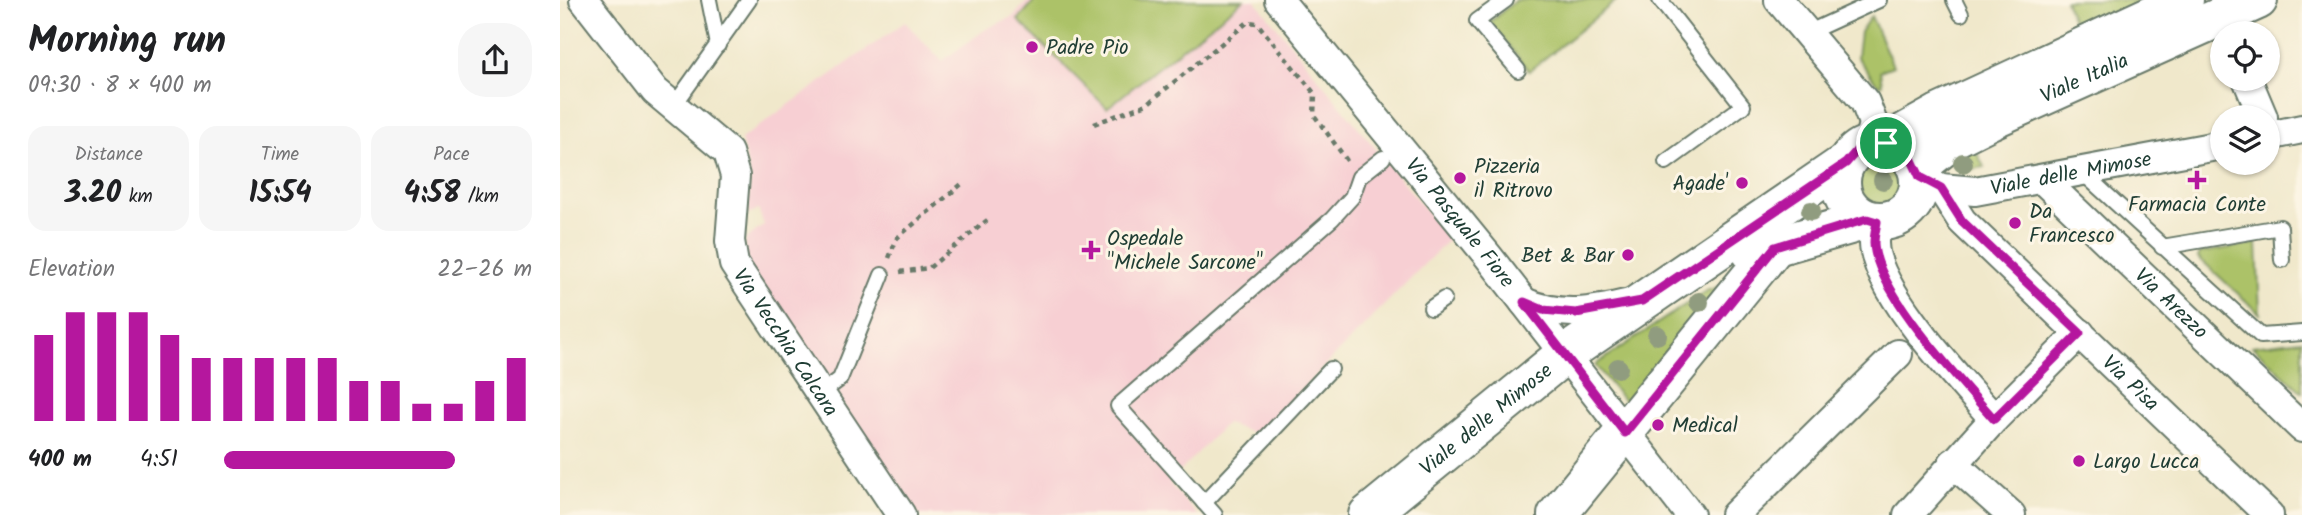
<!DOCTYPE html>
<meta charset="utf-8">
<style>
body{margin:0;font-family:Kalam,sans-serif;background:#f6f6f6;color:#202124;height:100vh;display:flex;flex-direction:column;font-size:26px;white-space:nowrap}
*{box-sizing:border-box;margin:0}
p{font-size:23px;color:#757577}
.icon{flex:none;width:38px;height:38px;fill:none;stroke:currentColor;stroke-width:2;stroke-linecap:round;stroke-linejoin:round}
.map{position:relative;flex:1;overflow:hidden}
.details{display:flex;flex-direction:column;background:#fff;width:560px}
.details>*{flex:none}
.buttons{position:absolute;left:1650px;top:21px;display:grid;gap:14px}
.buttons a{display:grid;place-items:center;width:70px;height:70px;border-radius:50%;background:#fff;box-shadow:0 2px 5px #0004;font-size:35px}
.pin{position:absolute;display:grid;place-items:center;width:60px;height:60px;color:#fff;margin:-30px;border:4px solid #fff;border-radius:50%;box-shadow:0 2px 7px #0007}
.round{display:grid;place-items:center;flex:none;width:74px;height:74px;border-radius:28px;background:#f6f6f6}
.summary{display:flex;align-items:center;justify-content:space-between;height:119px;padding:0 28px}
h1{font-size:38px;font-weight:700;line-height:52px}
.metrics{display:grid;grid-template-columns:repeat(3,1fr);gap:10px;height:119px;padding:7px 28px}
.metrics div{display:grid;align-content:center;border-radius:18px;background:#f6f6f6;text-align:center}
.metrics b{font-size:30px;font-weight:700}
.metrics small{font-size:19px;font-weight:400}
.metrics p{font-size:19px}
.chart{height:196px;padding:14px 28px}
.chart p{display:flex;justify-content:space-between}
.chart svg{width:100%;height:126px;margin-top:7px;stroke:#b5179e;stroke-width:6}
ul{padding:0 28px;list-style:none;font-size:23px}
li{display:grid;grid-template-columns:112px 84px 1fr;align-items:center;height:52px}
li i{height:18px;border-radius:9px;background:#b5179e}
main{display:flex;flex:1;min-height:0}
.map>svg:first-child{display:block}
</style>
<main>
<section class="details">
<div class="summary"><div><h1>Morning run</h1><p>09:30 · 8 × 400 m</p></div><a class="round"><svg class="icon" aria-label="share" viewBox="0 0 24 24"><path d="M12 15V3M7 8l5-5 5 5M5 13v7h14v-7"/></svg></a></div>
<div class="metrics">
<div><p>Distance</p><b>3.20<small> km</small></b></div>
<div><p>Time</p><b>15:54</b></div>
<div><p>Pace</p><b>4:58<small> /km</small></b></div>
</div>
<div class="chart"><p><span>Elevation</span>22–26 m</p>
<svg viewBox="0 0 160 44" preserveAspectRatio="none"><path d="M5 44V14M15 44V6M25 44V6M35 44V6M45 44V14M55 44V22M65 44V22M75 44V22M85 44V22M95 44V22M105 44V30M115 44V30M125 44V38M135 44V38M145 44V30M155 44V22"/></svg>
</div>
<ul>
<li><b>400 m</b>4:51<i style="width:75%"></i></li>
</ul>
</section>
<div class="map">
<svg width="1742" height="515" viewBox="0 0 1742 515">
<rect width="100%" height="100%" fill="#fcf5e5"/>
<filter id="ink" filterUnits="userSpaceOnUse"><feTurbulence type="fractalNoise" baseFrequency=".0143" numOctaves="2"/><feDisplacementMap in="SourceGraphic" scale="14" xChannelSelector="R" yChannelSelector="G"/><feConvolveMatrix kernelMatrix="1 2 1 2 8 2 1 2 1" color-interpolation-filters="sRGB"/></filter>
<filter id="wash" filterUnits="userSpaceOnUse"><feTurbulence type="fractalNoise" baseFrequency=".00686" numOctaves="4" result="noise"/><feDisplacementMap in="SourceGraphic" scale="28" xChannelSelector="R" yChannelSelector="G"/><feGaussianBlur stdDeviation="1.57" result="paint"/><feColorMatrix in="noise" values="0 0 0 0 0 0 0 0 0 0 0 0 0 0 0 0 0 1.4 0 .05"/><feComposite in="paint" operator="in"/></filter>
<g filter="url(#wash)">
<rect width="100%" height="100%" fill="#f0e8cb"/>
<path fill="#f7cfd3" d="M 468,0 L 695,0 L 889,239 L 697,435 L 666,423 L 609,483 L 637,515 L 358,515 L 183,260 L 186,239 L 204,225 L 198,209 L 188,215 L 190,177 L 181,139 L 345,22 L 382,61 L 426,29 L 454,16 Z"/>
<g fill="#acc267" stroke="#66804e" stroke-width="2">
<path d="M 475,0 L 683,0 L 547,108 L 458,20 Z"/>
<path d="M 956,0 L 1057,0 L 969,71 L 930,22 Z"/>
<path d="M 1505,0 L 1594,0 L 1518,34 Z"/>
<path d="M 1311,16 L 1333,66 L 1320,71 L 1322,84 L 1318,85 L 1297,57 L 1300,32 Z"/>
<path d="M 1414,147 L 1424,167 L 1401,171 L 1395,160 Z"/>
<circle cx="1321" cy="182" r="22"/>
<path d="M 1697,243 L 1700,314 L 1638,257 L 1640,253 Z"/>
<path d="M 1162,286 L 1067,405 L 1035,365 L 1146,291 Z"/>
<path d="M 1742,340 L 1742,392 L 1692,346 Z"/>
</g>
</g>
<g filter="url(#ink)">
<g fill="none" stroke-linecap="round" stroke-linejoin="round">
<defs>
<g id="lane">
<path d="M 149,0 L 158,45"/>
<path d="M 946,0 L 917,21 L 958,70"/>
<path d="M 1100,0 L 1183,106 L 1106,162"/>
<path d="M 1394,0 L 1401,14"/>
<path d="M 1247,33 L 1319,0"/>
<path d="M 113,107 L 189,0"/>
<path d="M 1522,172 L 1701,336 L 1742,333"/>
<path d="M 1602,247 L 1720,227 L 1722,260"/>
<path d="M 871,308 L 884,299"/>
<path d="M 260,394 L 280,379 L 322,275"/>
<path d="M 644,503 L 771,369"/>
<path d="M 655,515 L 558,406 L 772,219 L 792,197 L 799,177 L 823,158"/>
</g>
<g id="street">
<path id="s1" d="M 24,0 L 95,91 L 168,152 L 175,176 L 170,241 L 174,264 L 341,515"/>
<path id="s2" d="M 719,0 L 928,256 L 1130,515"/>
<path d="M 1219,0 L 1305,102 L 1313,123 L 1308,144"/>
<path d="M 1687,79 L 1703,117"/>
<path d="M 1708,136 L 1742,129"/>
<path id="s3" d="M 1483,180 L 1742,428"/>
<path id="s4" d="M 1370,182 L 1381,188 L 1415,191 L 1662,145"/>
<path id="s5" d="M 1381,188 L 1402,221 L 1709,515"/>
<path d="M 1317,222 C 1316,228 1314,236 1314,243 C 1315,292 1402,382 1434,419"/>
<path d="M 964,302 C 1001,318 1032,312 1070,303"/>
<path d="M 1393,463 L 1451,515"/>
<path d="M 1175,515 L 1338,354"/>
<path d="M 1348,515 L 1434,419 L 1520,333"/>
</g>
<g id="secondary">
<circle cx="1320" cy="182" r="39"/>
<path d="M 1326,143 L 1378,114 L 1624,0"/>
<path id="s6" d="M 1357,168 L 1396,137 L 1430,120 L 1698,0"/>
<path d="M 1192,253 L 1307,220"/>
<path id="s7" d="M 808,515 L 1004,355 L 1285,163"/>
<path d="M 997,515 L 1215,247"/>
</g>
</defs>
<use href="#lane" stroke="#687969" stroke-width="18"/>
<use href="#street" stroke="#687969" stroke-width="32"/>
<use href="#secondary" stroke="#687969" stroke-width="42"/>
<g stroke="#687969" stroke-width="4.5" stroke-dasharray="5 5" stroke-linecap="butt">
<path d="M 534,124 L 587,104 L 688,22 L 697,23 L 755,94 L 754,115 L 788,162"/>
<path d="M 329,258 L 337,238 L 403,183"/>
<path d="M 340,272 L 369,268 L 431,217"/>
</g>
<use href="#lane" stroke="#fff" stroke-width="14"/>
<use href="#street" stroke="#fff" stroke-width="28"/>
<use href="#secondary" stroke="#fff" stroke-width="38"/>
</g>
<g fill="#909c7f">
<circle cx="1403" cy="163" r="10"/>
<circle cx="1323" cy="180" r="10"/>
<circle cx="1251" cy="211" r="10"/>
<circle cx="1139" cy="302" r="10"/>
<circle cx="1097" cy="335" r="10"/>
<circle cx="1058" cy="368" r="10"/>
</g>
</g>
<g fill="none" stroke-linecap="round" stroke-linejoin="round" filter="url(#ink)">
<defs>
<path id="route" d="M 1326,143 L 1339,147 L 1350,156 L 1360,177 L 1381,188 L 1402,221 L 1520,333 L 1434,419 C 1402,382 1315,291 1314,243 C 1314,236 1316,228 1317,222 L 1307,219 L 1215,247 L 1065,433 L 964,302 L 983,310 L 1016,313 L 1082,301 L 1286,163 L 1299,148 Z"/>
</defs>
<use href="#route" stroke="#fff" stroke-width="14"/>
<use href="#route" stroke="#b5179e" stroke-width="9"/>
</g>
<g fill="#b5179e" stroke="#fcf5e5" stroke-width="2.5">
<circle cx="472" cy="47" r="7"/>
<circle cx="900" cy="178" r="7"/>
<path d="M1633.5 169.5h7v7h7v7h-7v7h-7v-7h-7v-7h7z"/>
<circle cx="1182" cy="183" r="7"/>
<circle cx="1455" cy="223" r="7"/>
<path d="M527.5 239.5h7v7h7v7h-7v7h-7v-7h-7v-7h7z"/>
<circle cx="1068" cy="255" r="7"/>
<circle cx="1098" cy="425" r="7"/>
<circle cx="1519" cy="461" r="7"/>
</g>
<g text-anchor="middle" stroke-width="6" stroke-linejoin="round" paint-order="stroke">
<g font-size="21" fill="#1f3d34" stroke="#fcf5e5" text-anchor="start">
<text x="486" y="54">Padre Pio</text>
<text x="914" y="173">Pizzeria<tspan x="914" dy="24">il Ritrovo</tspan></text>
<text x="1168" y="190" text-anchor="end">Agade'</text>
<text x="1637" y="211" text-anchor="middle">Farmacia Conte</text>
<text x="1469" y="218">Da<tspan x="1469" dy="24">Francesco</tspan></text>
<text x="547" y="245">Ospedale<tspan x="547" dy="24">"Michele Sarcone"</tspan></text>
<text x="1054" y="262" text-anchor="end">Bet &amp; Bar</text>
<text x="1112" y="432">Medical</text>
<text x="1533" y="468">Largo Lucca</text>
</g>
<g font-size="21" fill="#1f3d34" stroke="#fcf5e5">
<text dy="7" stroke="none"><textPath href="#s6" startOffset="191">Viale Italia</textPath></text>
<text dy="7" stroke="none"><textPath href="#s4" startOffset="144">Viale delle Mimose</textPath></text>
<text dy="7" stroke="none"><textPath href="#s2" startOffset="287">Via Pasquale Fiore</textPath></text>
<text dy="7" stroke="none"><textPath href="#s3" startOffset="178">Via Arezzo</textPath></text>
<text dy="7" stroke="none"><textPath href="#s1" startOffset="418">Via Vecchia Calcara</textPath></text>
<text dy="7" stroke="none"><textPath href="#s5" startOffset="273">Via Pisa</textPath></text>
<text dy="7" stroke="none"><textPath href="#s7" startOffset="152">Viale delle Mimose</textPath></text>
</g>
</g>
</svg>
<div class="buttons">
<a><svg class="icon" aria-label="locate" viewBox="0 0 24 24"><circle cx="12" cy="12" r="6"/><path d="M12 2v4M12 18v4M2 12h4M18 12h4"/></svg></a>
<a><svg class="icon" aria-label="layers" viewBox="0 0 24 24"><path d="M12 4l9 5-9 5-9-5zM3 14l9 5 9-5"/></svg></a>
</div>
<div class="pin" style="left:1326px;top:143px;background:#1e9e55"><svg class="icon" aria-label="arrive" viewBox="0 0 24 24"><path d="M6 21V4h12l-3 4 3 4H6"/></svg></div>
</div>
</main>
